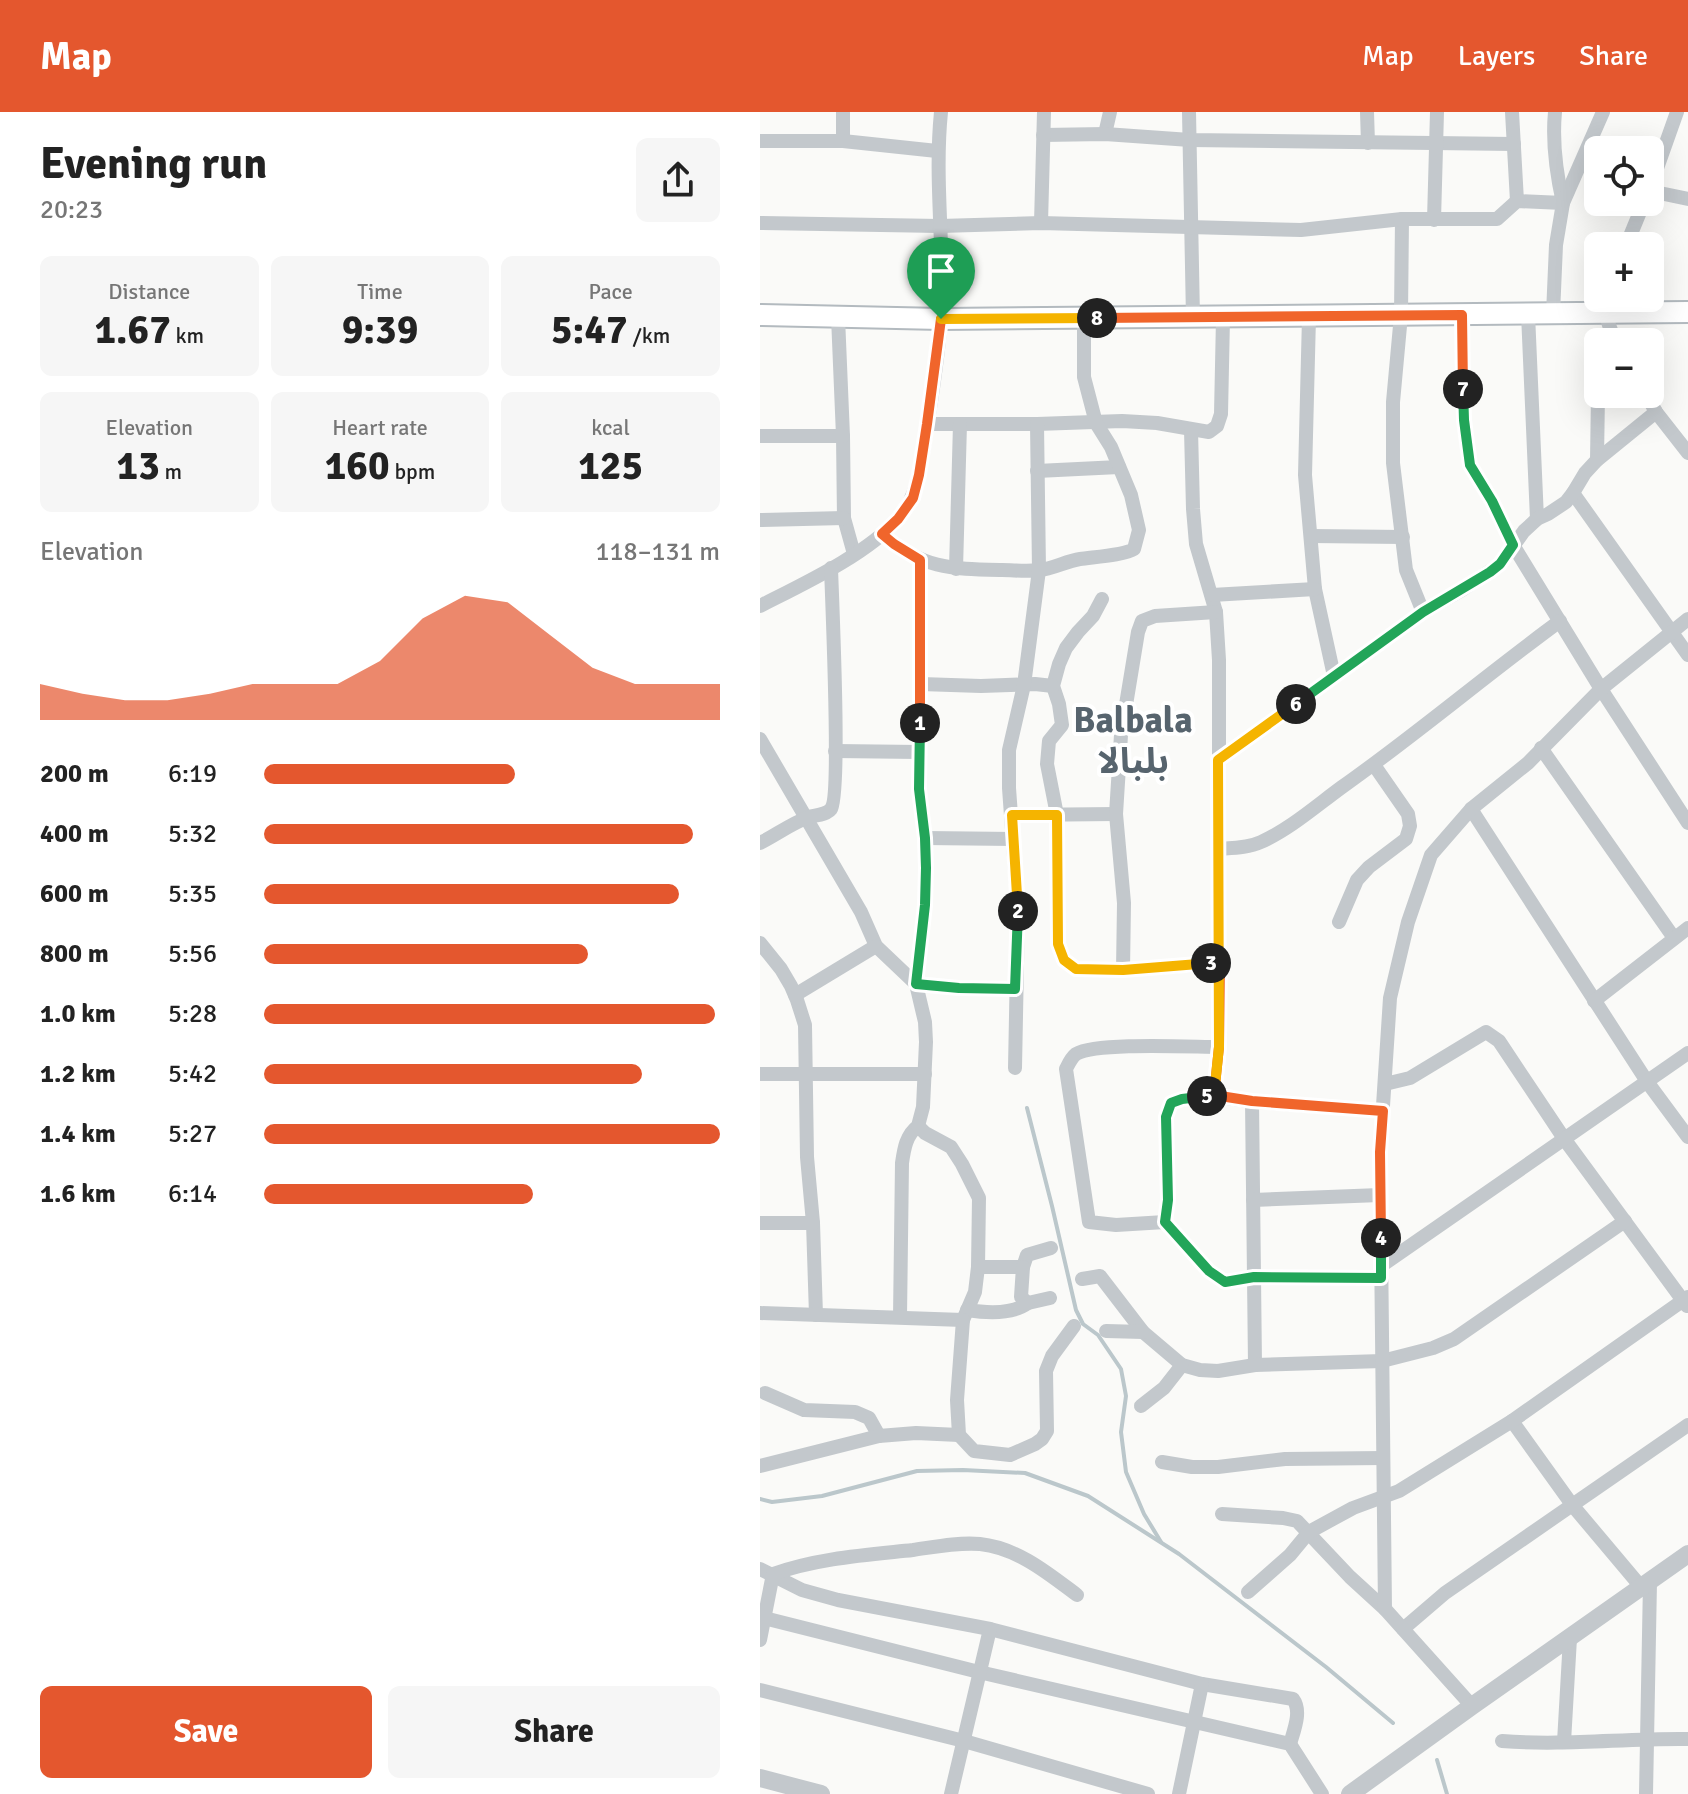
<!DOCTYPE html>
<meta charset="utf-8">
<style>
body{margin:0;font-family:Signika,"Noto Sans Arabic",sans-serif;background:#f6f6f6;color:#222;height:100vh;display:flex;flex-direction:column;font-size:30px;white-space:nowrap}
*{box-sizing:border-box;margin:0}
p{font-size:26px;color:#767676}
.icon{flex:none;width:44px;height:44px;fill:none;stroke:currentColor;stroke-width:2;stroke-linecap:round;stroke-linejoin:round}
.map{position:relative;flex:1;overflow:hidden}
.sheet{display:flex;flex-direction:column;background:#fff;width:760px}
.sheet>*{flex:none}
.fabs{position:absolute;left:824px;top:24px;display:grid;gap:16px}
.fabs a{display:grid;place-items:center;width:80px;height:80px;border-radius:12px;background:#fff;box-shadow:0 8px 32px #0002;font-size:40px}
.pin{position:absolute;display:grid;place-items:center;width:68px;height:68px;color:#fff;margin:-82px -34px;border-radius:50% 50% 50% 0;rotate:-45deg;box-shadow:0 0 8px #0007}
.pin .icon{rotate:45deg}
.km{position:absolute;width:40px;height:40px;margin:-20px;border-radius:50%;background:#222;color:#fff;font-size:22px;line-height:40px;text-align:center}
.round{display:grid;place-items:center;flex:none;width:84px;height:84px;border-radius:12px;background:#f6f6f6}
.headline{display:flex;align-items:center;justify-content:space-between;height:136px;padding:0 40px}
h1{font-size:44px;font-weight:800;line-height:60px}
.stats{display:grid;grid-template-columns:repeat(3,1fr);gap:12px;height:136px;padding:8px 40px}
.stats div{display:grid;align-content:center;border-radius:12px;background:#f6f6f6;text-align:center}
.stats b{font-size:40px;font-weight:800}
.stats small{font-size:22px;font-weight:400}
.stats p{font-size:22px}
.chart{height:224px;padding:16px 40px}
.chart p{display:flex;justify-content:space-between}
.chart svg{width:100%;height:144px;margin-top:8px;fill:#e4572e;opacity:.7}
.primary-button{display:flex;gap:16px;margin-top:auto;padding:16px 40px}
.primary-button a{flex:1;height:92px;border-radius:12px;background:#e4572e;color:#fff;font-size:32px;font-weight:800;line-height:92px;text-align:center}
.primary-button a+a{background:#f6f6f6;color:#222}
ul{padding:0 40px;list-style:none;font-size:26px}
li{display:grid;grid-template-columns:128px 96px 1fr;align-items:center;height:60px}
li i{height:20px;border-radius:10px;background:#e4572e}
header{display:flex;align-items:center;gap:48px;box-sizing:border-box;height:112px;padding:0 40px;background:#e4572e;color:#fff}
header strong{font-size:38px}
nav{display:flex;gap:44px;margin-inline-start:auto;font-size:28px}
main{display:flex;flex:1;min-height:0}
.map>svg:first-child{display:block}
</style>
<header>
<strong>Map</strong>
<nav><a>Map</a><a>Layers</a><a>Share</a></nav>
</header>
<main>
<section class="sheet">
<div class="headline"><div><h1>Evening run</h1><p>20:23</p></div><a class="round"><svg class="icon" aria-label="share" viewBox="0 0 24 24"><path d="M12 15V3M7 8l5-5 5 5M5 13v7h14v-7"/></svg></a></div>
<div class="stats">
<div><p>Distance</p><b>1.67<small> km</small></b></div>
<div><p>Time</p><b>9:39</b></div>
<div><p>Pace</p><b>5:47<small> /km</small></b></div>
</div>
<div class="stats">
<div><p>Elevation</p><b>13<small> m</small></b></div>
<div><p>Heart rate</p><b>160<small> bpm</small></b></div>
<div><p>kcal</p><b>125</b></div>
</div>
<div class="chart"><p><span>Elevation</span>118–131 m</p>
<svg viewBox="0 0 160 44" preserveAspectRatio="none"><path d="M0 44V33L10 36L20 38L30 38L40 36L50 33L60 33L70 33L80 26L90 13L100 6L110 8L120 18L130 28L140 33L150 33L160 33V44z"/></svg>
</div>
<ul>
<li><b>200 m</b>6:19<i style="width:55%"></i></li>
<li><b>400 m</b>5:32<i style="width:94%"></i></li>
<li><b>600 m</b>5:35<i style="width:91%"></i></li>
<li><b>800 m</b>5:56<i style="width:71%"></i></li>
<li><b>1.0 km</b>5:28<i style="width:99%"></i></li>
<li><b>1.2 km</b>5:42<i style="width:83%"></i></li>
<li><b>1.4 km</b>5:27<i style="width:100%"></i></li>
<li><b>1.6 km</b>6:14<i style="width:59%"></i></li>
</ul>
<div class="primary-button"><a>Save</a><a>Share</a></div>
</section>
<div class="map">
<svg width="928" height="1682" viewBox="0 0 928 1682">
<rect width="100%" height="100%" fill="#fafaf8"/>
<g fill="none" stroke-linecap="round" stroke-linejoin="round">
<g stroke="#bbc7cb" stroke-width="4">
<path d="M 267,996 L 292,1094 L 316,1198 L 323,1212 L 338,1223 L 361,1257 L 366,1284 L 361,1320 L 366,1360 L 384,1402 L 401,1430"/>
<path d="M 0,1387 L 12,1390 L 62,1384 L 157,1359 L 203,1358 L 265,1361 L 328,1384 L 419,1442 L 566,1555 L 633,1611"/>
<path d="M 677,1648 L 687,1682"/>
</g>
<defs>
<path id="secondary" d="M 0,203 L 181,207 L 928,200"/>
</defs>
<use href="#secondary" stroke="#b3babf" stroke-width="24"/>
<g stroke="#c3c8cc" stroke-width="14">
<path d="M 83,0 L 83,29"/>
<path d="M 429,0 L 433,206"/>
<path d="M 607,0 L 608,31"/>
<path d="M 752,0 L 757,89"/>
<path d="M 345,22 L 350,0"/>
<path d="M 283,23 L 345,22 L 430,28 L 754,32"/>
<path d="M 0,29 L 83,29 L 177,39"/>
<path d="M 890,76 L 917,0"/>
<path d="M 890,79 L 928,87"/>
<path d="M 642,107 L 641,203 L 633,290 L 633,351 L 646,458 L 663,500"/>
<path d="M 674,108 L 677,0"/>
<path d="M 0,111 L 180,114 L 281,111 L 541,118 L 642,107 L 737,107 L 757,89 L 803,91 C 796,60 792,31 795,0"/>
<path d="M 281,111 L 284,0"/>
<path d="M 866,134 L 884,90"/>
<path d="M 849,186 C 844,204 848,214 857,230"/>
<path d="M 768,202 L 777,407"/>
<path d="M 793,202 L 796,133 L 803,91 L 843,0"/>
<path d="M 702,203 L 704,308 L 710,353 L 732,389 L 753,433 L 841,577 L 928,711"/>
<path d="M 78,205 L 83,324 L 84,406 L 94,442"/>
<path d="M 549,205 L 545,363 L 555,477 L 574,564"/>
<path d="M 886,282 L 896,300 L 928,341"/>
<path d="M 167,312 L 277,312 L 362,309 L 397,311 L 449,320 L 457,314 L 461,302 L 463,206"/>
<path d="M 431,318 L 433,397 L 436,432 L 456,500 L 459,548 L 459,935 L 454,983"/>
<path d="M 0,324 L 83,324"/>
<path d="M 837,348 L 838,282"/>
<path d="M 277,359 L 359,355"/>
<path d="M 813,381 L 928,543"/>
<path d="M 0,408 L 84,406"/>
<path d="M 122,422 C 163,457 190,457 242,458 C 254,458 267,460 279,458 C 293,457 306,449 320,447 C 333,445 365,443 374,437 L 379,418 L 371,383 L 351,335 L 336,311 L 324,265 L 324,206"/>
<path d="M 551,424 L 643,425"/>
<path d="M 160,448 L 159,677 L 165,726 L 166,756 L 165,793 L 156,872 L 199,876 L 255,877"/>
<path d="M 196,457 L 200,312"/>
<path d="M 452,483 L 555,477"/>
<path d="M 342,487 L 333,504 L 318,520 L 306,536 L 299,552 L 293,574 L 299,592 L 302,613 L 289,629 L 287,652 L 297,703 L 298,832 L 304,848 L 316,857 L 363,858 L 460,851"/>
<path d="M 0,494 C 43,472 106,443 138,407 C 159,383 161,351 166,321 C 172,285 178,244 181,207 C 185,138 174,69 181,0"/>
<path d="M 161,572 L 221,574 L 275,572 L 293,574"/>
<path d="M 0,627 L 101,800 L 116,834 L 156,872 L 165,910 L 166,930 L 163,995 L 158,1014 C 146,1023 144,1037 142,1051 L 140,1205"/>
<path d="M 781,636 L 914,826"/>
<path d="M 75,639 L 159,640"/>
<path d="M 458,648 L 663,500 L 702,478 L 740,452 L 764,419 L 777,407 L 788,402 L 806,390 L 813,381 L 825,361 L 837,348 L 896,300"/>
<path d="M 711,697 L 888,971 L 928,1025"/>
<path d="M 252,703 L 356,702"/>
<path d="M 165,726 L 254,727"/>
<path d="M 0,731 C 16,723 32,711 49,705 C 56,703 66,703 71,697 C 81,684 72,487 71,456"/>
<path d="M 459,737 C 473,736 488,736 501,730 C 530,717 556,694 582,675 C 657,622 726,563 800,509"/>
<path d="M 579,810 L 597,768 L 609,755 L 646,727 L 650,714 L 648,702 L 614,653"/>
<path d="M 0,831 L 21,857 L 31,874 L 37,888 L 45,913 L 47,1045 L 53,1111 L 56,1203"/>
<path d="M 363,858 L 364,791 L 356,702 L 361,623 L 378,520 L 382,509 L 395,504 L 456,500"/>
<path d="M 35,883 L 116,834"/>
<path d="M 834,889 L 928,816"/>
<path d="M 459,935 C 431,935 337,930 316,942 C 311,946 309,951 306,957 L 329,1110 L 356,1113 L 405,1110 L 449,1159 L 465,1170 L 494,1165 L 621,1166"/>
<path d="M 255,956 L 258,800 L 249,676 L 249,638 L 264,573 L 279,458 L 277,312"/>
<path d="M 0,962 L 165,962"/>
<path d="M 625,972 L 650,966 L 726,920 L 739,929 L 805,1028 L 927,1194"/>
<path d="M 492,989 L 495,1253"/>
<path d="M 158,1014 L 165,1021 L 191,1035 L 202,1052 L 219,1086 L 218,1155 L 215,1180 L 203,1208 L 197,1288 L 199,1323 L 214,1339 L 250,1343 L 275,1332 L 282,1327 L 287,1319 L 286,1259 L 292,1244 L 314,1214"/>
<path d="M 493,1088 L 620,1083"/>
<path d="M 405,1110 L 408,1088 L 406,1005 L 411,991 C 445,979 465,987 498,990 C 539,993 581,996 623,999"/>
<path d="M 0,1111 L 53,1111"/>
<path d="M 621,1154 L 928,941"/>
<path d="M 218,1155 L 263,1155 L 267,1143 L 291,1136"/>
<path d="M 263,1155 L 261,1185 L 268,1191 L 290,1186"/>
<path d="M 322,1167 L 340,1164 L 383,1220 L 422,1253 L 440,1258 L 458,1259 L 495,1253 L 622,1249 L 673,1236 L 694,1227 L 865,1109"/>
<path d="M 207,1198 C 226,1201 252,1203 268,1191"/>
<path d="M 0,1201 L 203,1208"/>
<path d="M 346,1219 L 383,1220"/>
<path d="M 5,1281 L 44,1298 L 95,1300 L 109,1306 L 119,1324"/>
<path d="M 381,1294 L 404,1276 L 422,1253"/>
<path d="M 752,1309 L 813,1394 L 882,1476"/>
<path d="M 402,1350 L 432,1355 L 458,1355 L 525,1347 L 623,1346"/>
<path d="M 0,1354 L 119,1324 L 156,1321 L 199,1323"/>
<path d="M 462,1402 L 523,1406 L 537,1409 L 590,1465 L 625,1497"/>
<path d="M 0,1457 L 42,1478 L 78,1488 L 230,1517 L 442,1572 L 533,1587 C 542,1599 534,1618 530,1632"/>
<path d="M 488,1480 L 530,1443 L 549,1420 L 593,1396 L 639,1379 L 752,1309 L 928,1185"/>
<path d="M 0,1505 L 219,1560 L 530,1632 L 562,1682"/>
<path d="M 643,1517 L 685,1481 L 928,1313"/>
<path d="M 0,1528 L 13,1462 C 58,1446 106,1443 153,1438 C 174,1435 198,1430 220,1432 C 258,1436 289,1462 317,1483"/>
<path d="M 0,1578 L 204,1629 L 388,1682"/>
<path d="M 712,1594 L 625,1497 L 620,1040 L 630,886 L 648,810 L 671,743 L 711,697 L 768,651 L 841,577 L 928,507"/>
<path d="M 742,1629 C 804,1634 866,1626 928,1627"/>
<path d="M 804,1630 L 810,1526"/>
<path d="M 191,1682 L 230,1517"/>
<path d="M 419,1682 L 442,1572"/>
<path d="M 886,1682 L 890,1470"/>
</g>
<g stroke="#c3c8cc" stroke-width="18">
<path d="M 0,1666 L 61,1682"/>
<path d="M 590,1682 L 712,1594 L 928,1442"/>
</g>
<use href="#secondary" stroke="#fff" stroke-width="20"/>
</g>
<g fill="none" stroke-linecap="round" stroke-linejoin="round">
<defs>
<path id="split-1" d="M 160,611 L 160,448 L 134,432 L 122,422 L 138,407 L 153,386 L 159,363 L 167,312 L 181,207"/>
<path id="split-2" d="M 160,611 L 159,677 L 165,726 L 166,756 L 165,793 L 156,872 L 199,876 L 255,877 L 258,799"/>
<path id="split-3" d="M 258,799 L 252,703 L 297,703 L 298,832 L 304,848 L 316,857 L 363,858 L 451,851"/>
<path id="split-4" d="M 451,851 L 460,851 L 459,935 L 454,983 L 492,989 L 623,999 L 620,1040 L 621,1126"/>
<path id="split-5" d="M 447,984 L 422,987 L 411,991 L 406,1005 L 408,1088 L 405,1110 L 449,1159 L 465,1170 L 494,1165 L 621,1166 L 621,1126"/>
<path id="split-6" d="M 447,984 L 454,983 L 459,935 L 458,648 L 536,592"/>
<path id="split-7" d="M 536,592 L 663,500 L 730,460 L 740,452 L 753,433 L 732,389 L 710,353 L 704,308 L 703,277"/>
<path id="split-8" d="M 337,206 L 702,203 L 703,277"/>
<path id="split-9" d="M 181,207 L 337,206"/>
</defs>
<use href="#split-1" stroke="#fff" stroke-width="16"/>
<use href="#split-2" stroke="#fff" stroke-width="16"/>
<use href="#split-3" stroke="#fff" stroke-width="16"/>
<use href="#split-4" stroke="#fff" stroke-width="16"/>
<use href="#split-5" stroke="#fff" stroke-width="16"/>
<use href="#split-6" stroke="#fff" stroke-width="16"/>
<use href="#split-7" stroke="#fff" stroke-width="16"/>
<use href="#split-8" stroke="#fff" stroke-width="16"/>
<use href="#split-9" stroke="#fff" stroke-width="16"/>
<use href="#split-1" stroke="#f0652b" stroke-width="10"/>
<use href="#split-2" stroke="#22a559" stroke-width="10"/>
<use href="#split-3" stroke="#f5b400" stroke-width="10"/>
<use href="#split-4" stroke="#f0652b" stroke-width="10"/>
<use href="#split-5" stroke="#22a559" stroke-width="10"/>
<use href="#split-6" stroke="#f5b400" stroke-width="10"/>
<use href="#split-7" stroke="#22a559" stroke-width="10"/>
<use href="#split-8" stroke="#f0652b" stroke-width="10"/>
<use href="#split-9" stroke="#f5b400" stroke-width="10"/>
</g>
<g text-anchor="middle" stroke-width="8" stroke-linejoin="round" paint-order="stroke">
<g font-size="36" font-weight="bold" fill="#57646e" stroke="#fff">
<text x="373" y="620">Balbala<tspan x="373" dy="41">بلبالا</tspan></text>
</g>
</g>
</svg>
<div class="fabs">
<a><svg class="icon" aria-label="locate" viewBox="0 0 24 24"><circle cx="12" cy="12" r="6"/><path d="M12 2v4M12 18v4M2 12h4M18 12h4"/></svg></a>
<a>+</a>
<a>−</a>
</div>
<div class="pin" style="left:181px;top:207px;background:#1e9e55"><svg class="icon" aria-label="arrive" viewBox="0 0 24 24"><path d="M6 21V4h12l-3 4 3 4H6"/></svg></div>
<b class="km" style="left:160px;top:611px">1</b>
<b class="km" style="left:258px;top:799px">2</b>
<b class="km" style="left:451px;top:851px">3</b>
<b class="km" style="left:621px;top:1126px">4</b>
<b class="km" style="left:447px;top:984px">5</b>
<b class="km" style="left:536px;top:592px">6</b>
<b class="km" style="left:703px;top:277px">7</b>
<b class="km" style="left:337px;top:206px">8</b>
</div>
</main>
